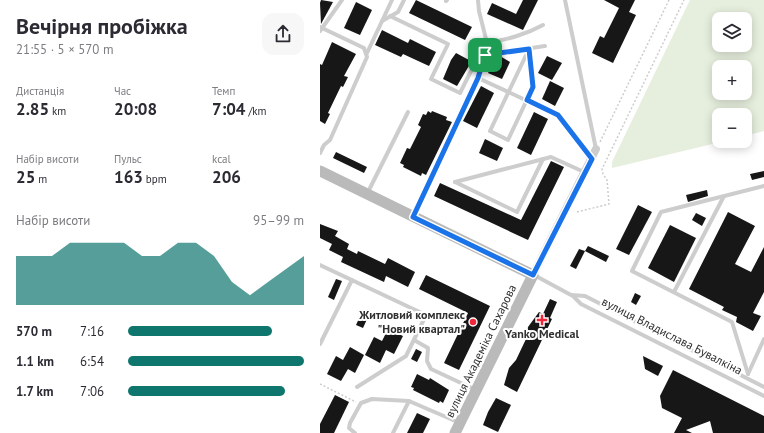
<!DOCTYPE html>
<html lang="uk">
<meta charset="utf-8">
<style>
body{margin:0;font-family:"PT Sans",sans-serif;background:#f7f7f7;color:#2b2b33;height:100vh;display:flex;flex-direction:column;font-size:15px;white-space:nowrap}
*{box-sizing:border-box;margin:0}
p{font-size:13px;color:#7c7c81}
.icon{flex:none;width:22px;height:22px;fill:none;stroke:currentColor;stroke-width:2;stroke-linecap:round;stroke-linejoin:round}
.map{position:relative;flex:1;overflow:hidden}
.sheet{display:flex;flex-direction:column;background:#fff;width:320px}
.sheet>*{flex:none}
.controls{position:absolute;left:392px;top:12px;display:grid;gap:8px}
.controls a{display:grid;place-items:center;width:40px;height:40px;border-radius:8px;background:#fff;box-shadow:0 2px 10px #0003;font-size:20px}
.pin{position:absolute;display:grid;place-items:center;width:34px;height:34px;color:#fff;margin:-17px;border-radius:8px;box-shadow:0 2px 6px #0006}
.round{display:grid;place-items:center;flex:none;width:42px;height:42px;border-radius:12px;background:#f7f7f7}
.overview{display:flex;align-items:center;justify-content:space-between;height:68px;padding:0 16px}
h1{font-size:22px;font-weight:600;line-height:30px}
.metrics{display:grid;grid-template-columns:repeat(3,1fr);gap:6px;height:68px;padding:4px 16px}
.metrics div{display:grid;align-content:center}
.metrics b{font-size:17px;font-weight:600}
.metrics small{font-size:11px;font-weight:400}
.metrics p{font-size:11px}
.chart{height:112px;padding:8px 16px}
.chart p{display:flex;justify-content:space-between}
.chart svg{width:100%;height:72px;margin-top:4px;fill:#0f766e;opacity:.7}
ul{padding:0 16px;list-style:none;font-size:13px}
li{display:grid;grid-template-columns:64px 48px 1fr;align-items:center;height:30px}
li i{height:10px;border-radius:5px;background:#0f766e}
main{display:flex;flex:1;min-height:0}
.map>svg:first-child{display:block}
</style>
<main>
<section class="sheet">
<div class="overview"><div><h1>Вечірня пробіжка</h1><p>21:55 · 5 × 570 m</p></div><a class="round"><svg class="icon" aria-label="share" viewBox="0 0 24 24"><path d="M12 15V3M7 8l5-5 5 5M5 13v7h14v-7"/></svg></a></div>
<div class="metrics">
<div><p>Дистанція</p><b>2.85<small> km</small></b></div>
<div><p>Час</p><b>20:08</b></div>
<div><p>Темп</p><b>7:04<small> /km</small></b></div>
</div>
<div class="metrics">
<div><p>Набір висоти</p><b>25<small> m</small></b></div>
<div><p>Пульс</p><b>163<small> bpm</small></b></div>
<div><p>kcal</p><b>206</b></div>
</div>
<div class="chart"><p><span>Набір висоти</span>95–99 m</p>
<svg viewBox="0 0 160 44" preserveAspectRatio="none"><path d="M0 44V14L10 14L20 14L30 6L40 6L50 6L60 6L70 14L80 14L90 6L100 6L110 14L120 30L130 38L140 30L150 22L160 14V44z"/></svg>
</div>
<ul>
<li><b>570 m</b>7:16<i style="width:82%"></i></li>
<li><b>1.1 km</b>6:54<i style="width:100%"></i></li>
<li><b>1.7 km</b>7:06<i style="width:89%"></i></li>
</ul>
</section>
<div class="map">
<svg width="444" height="433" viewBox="0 0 444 433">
<rect width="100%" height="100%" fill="#fff"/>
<path fill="#e6eedd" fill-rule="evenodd" d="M 370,0 L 444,0 L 444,131 L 425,136 L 425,115 L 399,115 L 399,141 L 405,141 L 292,168 L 292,162 ZM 399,19 L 425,19 L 425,45 L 399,45 ZM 399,67 L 425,67 L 425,93 L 399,93 Z"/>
<g fill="#171717">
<path d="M 1,0 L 13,2 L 1,24 L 0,3 Z"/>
<path d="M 96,0 L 152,27 L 145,40 L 89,13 Z"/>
<path d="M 203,0 L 218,0 L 203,30 L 167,14 L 172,3 L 196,14 Z"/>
<path d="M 284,0 L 315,0 L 309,12 L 316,15 L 293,63 L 272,53 L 280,36 L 284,38 L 299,8 Z"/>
<path d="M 36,2 L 52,10 L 40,35 L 24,28 Z"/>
<path d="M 62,30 L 88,43 L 90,39 L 116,52 L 109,66 L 83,54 L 81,57 L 55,45 Z"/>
<path d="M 12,42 L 36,54 L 24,76 L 28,77 L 23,87 L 21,86 L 8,113 L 10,114 L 5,124 L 0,121 L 0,64 L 2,65 Z"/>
<path d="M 136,53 L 149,60 L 148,63 L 150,64 L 137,86 L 123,79 L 131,60 Z"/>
<path d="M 180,56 L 190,62 L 182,79 L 168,73 L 176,57 Z"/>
<path d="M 227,56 L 242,63 L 232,80 L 218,73 Z"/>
<path d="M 230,81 L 244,88 L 235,106 L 222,99 Z"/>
<path d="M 161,86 L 174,93 L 157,128 L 143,121 Z"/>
<path d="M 108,111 L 111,113 L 112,111 L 127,117 L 126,120 L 132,122 L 106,175 L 102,173 L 101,176 L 83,167 L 84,165 L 80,163 L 87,148 L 90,149 L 101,127 L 98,125 L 103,114 L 106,115 Z"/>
<path d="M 214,112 L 228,119 L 211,155 L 197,148 Z"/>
<path d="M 165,139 L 183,148 L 177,161 L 159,153 Z"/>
<path d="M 16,152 L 47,167 L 44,173 L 13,158 Z"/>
<path d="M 231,161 L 244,167 L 208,240 L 114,196 L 120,183 L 201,220 Z"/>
<path d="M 444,171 L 444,177 L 432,180 L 430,174 Z"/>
<path d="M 387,190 L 388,196 L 368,202 L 366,195 Z"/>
<path d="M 318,205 L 332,212 L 309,255 L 296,249 Z"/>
<path d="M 408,212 L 435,226 L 415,264 L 431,272 L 444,247 L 444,292 L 433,313 L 441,316 L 433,331 L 416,322 L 417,317 L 402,310 L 404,307 L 369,289 Z"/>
<path d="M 376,213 L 386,218 L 382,226 L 372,220 Z"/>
<path d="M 0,224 L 18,231 L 15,236 L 29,244 L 27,249 L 37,254 L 38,251 L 65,264 L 68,258 L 95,272 L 88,287 L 66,276 L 64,282 L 21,262 L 23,257 L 9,250 L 12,244 L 0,238 Z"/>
<path d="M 350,225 L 376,238 L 354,282 L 328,268 Z"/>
<path d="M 268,246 L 289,256 L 286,262 L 265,251 Z"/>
<path d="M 259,249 L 265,251 L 256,269 L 250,266 Z"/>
<path d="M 106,275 L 170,306 L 139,370 L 124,363 L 148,313 L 99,289 Z"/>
<path d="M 16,279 L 22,281 L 14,300 L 8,297 Z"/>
<path d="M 315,293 L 321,296 L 316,305 L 311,302 Z"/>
<path d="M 230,299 L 237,302 L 230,318 L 232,319 L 197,392 L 184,385 L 189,368 L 196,360 L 206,339 L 208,327 L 219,312 L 223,314 Z"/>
<path d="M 41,314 L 48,317 L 43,328 L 36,325 Z"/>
<path d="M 68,329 L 83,336 L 74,354 L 66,350 L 60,363 L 45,355 L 54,337 L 62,341 Z"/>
<path d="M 30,347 L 44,355 L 35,373 L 28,369 L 21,381 L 7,374 L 16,356 L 23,360 Z"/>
<path d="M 96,349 L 102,352 L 97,362 L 91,359 Z"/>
<path d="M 323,356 L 343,366 L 338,376 L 325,369 Z"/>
<path d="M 353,370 L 444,416 L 444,433 L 393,433 L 390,421 L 366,430 L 372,433 L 354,433 L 362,418 L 342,408 L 340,396 Z"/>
<path d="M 97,374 L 109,380 L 110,378 L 129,390 L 123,403 L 120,401 L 119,403 L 93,390 L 94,388 L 91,387 Z"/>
<path d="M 15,395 L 29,402 L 14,433 L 0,433 L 0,424 Z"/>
<path d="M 176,398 L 191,405 L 178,432 L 163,425 L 168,412 Z"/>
<path d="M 97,413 L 110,419 L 103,433 L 87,433 Z"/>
</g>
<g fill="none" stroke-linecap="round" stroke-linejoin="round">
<g stroke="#cdcdcd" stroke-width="1.5" stroke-dasharray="2 2" stroke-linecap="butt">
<path d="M 280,142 L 349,0"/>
<path d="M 257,212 L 289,204 L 287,180 L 283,174 L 282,169 L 364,0"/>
<path d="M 0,384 L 36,402"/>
</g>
<g stroke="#cdcdcd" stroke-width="4">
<path d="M 245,0 L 276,149"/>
<path d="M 126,1 L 127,0"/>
<path d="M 70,16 L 128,44 L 111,79 L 140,93 L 155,63"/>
<path d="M 62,21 L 78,12 L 84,0"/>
<path d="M 0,27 L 44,48 L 47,57 L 10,140 L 4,145 L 0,153"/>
<path d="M 0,31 L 22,0"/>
<path d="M 167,43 C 188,39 205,35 223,25"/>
<path d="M 209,49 L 213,87 L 188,140 L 170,131 Z"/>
<path d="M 47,53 L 72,0"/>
<path d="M 165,55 L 225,46"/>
<path d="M 158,78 L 238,115 L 271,157"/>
<path d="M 135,182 L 231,157 L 264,172"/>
<path d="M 135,182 L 197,212 L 223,159"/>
<path d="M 47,194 L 88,112"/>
<path d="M 93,216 L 158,78 L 167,43 L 159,11 L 158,0"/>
<path d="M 0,265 L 106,315 L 86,356 L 37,387"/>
<path d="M 214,275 L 251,295 L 265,296 L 444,387"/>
<path d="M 354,292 L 404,196"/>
<path d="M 252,295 L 261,304 L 444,396"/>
<path d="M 94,340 L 108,348 L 107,361 L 111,369 L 156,390"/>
<path d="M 0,344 L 32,280"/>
<path d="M 428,374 L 412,322 L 312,271 L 341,212 L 444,186"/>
<path d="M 428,374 L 444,339"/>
<path d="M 35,433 L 29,428 L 30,423 L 41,403 L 52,399 L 89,401 L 140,423"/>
<path d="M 73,433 L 89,401"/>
</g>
<path stroke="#cdcdcd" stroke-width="8" d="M 213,275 L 276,149"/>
<path stroke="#bababa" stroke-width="11" d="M 0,171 L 213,275 L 135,433"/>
</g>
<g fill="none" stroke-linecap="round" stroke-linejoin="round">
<defs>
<path id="route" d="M 209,49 L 213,87 L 207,100 L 238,115 L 272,159 L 213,275 L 93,217 L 158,78 L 165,55 Z"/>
</defs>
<use href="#route" stroke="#fff" stroke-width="8"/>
<use href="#route" stroke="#1a73e8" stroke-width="5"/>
</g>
<g fill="#f1283c" stroke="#fff" stroke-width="1.5">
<path d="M220 314h4v4h4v4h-4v4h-4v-4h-4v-4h4z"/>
<circle cx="153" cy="322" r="4"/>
</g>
<g text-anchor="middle" stroke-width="4" stroke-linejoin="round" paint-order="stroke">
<g font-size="12" font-weight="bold" fill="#303030" stroke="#fff" text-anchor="end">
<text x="145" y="319">Житловий комплекс<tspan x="145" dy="14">"Новий квартал"</tspan></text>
<text x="222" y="338" text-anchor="middle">Yanko Medical</text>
</g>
<g font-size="12" fill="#303030" stroke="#fff">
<text transform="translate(352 336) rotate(27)" y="4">вулиця Владислава Бувалкіна</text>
<text transform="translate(161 351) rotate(-64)" y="4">вулиця Академіка Сахарова</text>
</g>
</g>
</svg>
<div class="controls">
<a><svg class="icon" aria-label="layers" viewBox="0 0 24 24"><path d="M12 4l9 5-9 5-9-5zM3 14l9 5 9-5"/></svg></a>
<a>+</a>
<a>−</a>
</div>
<div class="pin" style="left:165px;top:55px;background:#1e9e55"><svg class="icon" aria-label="arrive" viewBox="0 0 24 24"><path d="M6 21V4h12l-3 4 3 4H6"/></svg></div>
</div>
</main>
